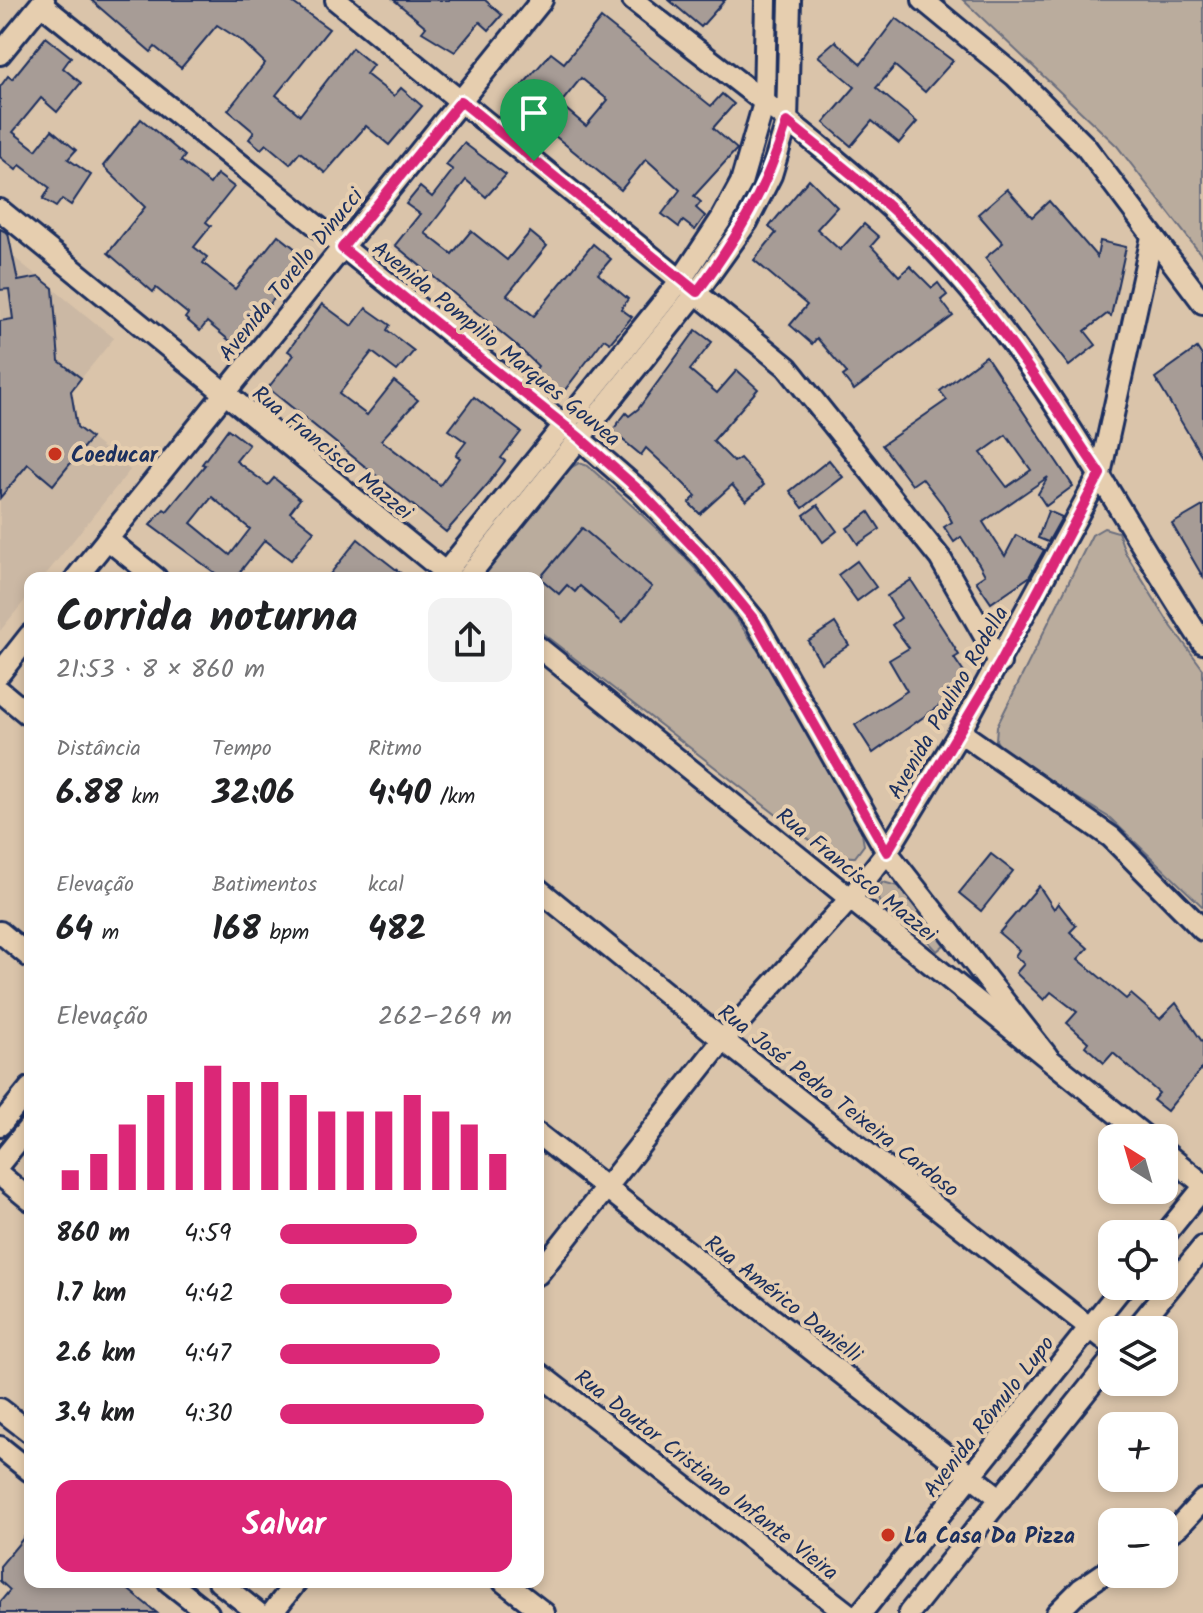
<!DOCTYPE html>
<html lang="pt">
<meta charset="utf-8">
<style>
body{margin:0;font-family:Kalam,sans-serif;background:#f2f2f2;color:#202124;height:100vh;display:flex;flex-direction:column;font-size:30px;white-space:nowrap}
*{box-sizing:border-box;margin:0}
p{font-size:26px;color:#757577}
.icon{flex:none;width:44px;height:44px;fill:none;stroke:currentColor;stroke-width:2;stroke-linecap:round;stroke-linejoin:round}
.map{position:relative;flex:1;overflow:hidden}
.drawer{position:absolute;left:24px;top:572px;width:520px;height:1016px;display:flex;flex-direction:column;background:#fff;border-radius:16px;box-shadow:0 4px 12px #0003}
.drawer>*{flex:none}
.needle{width:52px;rotate:323deg}
.fabs{position:absolute;left:1098px;top:1124px;display:grid;gap:16px}
.fabs a{display:grid;place-items:center;width:80px;height:80px;border-radius:16px;background:#fff;box-shadow:0 4px 12px #0003;font-size:40px}
.pin{position:absolute;display:grid;place-items:center;width:68px;height:68px;color:#fff;margin:-82px -34px;border-radius:50% 50% 50% 0;rotate:-45deg;box-shadow:0 0 8px #0007}
.pin .icon{rotate:45deg}
.round{display:grid;place-items:center;flex:none;width:84px;height:84px;border-radius:16px;background:#f2f2f2}
.summary{display:flex;align-items:center;justify-content:space-between;height:136px;padding:0 32px}
h1{font-size:44px;font-weight:700;line-height:60px}
.figures{display:grid;grid-template-columns:repeat(3,1fr);gap:12px;height:136px;padding:8px 32px}
.figures div{display:grid;align-content:center}
.figures b{font-size:34px;font-weight:700}
.figures small{font-size:22px;font-weight:400}
.figures p{font-size:22px}
.chart{height:224px;padding:16px 32px}
.chart p{display:flex;justify-content:space-between}
.chart svg{width:100%;height:144px;margin-top:8px;stroke:#db2777;stroke-width:6}
.cta{display:flex;gap:16px;margin-top:auto;padding:16px 32px}
.cta a{flex:1;height:92px;border-radius:16px;background:#db2777;color:#fff;font-size:32px;font-weight:700;line-height:92px;text-align:center}
ul{padding:0 32px;list-style:none;font-size:26px}
li{display:grid;grid-template-columns:128px 96px 1fr;align-items:center;height:60px}
li i{height:20px;border-radius:10px;background:#db2777}
.map>svg:first-child{display:block}
</style>
<div class="map">
<svg width="1203" height="1613" viewBox="0 0 1203 1613">
<rect width="100%" height="100%" fill="#dac4aa"/>
<filter id="ink" filterUnits="userSpaceOnUse"><feTurbulence type="fractalNoise" baseFrequency=".0125" numOctaves="2"/><feDisplacementMap in="SourceGraphic" scale="16" xChannelSelector="R" yChannelSelector="G"/><feConvolveMatrix kernelMatrix="1 2 1 2 8 2 1 2 1" color-interpolation-filters="sRGB"/></filter>
<g filter="url(#ink)">
<path fill="#cbb8a4" d="M 0,246 L 114,338 L 71,391 L 77,427 L 130,470 L 43,578 L 30,578 L 30,594 L 0,631 Z"/>
<g fill="#baac9d" stroke="#6a6e7e" stroke-width="2">
<path d="M 963,0 L 1203,0 L 1203,257 L 1117,146 Z"/>
<path d="M 579,463 L 588,466 C 637,509 685,553 725,604 C 778,673 818,753 861,828 L 864,845 L 855,857 C 829,858 808,838 787,823 L 538,630 L 538,578 L 484,578 L 484,572 L 568,469 Z"/>
<path d="M 1104,528 L 1118,532 L 1125,552 L 1169,623 L 1203,669 L 1203,907 L 1110,818 L 1003,753 L 996,740 L 997,726 L 1092,535 Z"/>
<path d="M 883,882 L 901,887 L 944,945 L 937,951 L 918,930 L 881,906 L 875,891 Z"/>
</g>
<g fill="#a79c96" stroke="#1b2f5e" stroke-width="2" fill-rule="evenodd">
<path d="M 91,0 L 289,0 L 329,29 L 276,95 L 300,115 L 352,48 L 373,65 L 366,74 L 394,96 L 401,88 L 422,106 L 389,145 L 366,126 L 325,173 L 300,152 L 290,164 L 266,144 L 261,149 L 249,139 L 254,132 L 228,110 L 265,63 L 242,41 L 217,25 L 181,68 L 155,47 L 151,52 Z"/>
<path d="M 394,0 L 485,0 L 502,15 L 489,30 L 480,22 L 455,52 L 422,32 L 426,27 Z"/>
<path d="M 669,0 L 725,0 L 701,27 Z"/>
<path d="M 601,18 L 711,106 L 722,94 L 734,104 L 713,128 L 737,149 L 694,196 L 701,202 L 696,208 L 705,216 L 695,230 L 683,221 L 679,227 L 662,214 L 680,190 L 646,159 L 621,190 L 522,109 L 516,117 L 503,107 L 551,53 L 564,63 ZM 581,78 L 608,100 L 586,126 L 560,104 Z"/>
<path d="M 896,18 L 953,61 L 925,92 L 895,66 L 876,88 L 917,122 L 899,143 L 872,121 L 851,146 L 824,123 L 855,87 L 818,56 L 835,41 L 861,64 Z"/>
<path d="M 46,37 L 71,57 L 63,68 L 81,83 L 57,112 L 41,98 L 13,132 L 36,150 L 52,130 L 76,150 L 68,159 L 91,175 L 71,205 L 62,199 L 56,207 L 43,199 L 50,188 L 20,165 L 16,170 L 0,157 L 0,87 L 8,76 L 12,79 Z"/>
<path d="M 141,119 L 185,156 L 181,161 L 210,184 L 217,174 L 234,187 L 206,222 L 211,226 L 194,247 L 207,257 L 203,263 L 235,289 L 278,235 L 307,258 L 236,346 L 207,322 L 200,331 L 185,318 L 188,314 L 156,288 L 153,292 L 108,253 L 145,207 L 103,166 Z"/>
<path d="M 464,143 L 506,175 L 486,197 L 466,180 L 425,233 L 452,254 L 471,231 L 507,260 L 530,232 L 547,246 L 507,295 L 534,316 L 593,244 L 611,259 L 598,274 L 628,299 L 621,309 L 632,317 L 610,343 L 604,339 L 561,395 L 533,373 L 538,366 L 515,344 L 395,245 L 420,214 L 406,204 L 420,187 L 432,197 L 453,170 L 446,165 Z"/>
<path d="M 809,179 L 837,207 L 817,229 L 840,250 L 864,224 L 879,237 L 871,246 L 899,276 L 910,266 L 932,288 L 938,283 L 947,295 L 941,300 L 953,316 L 854,390 L 843,376 L 847,373 L 817,338 L 812,344 L 790,325 L 807,305 L 754,260 L 776,233 L 769,227 Z"/>
<path d="M 1007,189 L 1032,217 L 1049,201 L 1097,257 L 1100,241 L 1126,247 L 1111,316 L 1107,314 L 1085,331 L 1096,345 L 1069,366 L 985,258 L 1003,243 L 978,214 Z"/>
<path d="M 0,229 L 8,233 L 18,281 L 39,277 L 53,288 L 59,361 L 81,378 L 71,391 L 77,427 L 91,438 L 53,485 L 28,464 L 0,498 L 0,321 L 13,319 L 9,289 L 0,290 Z"/>
<path d="M 322,304 L 352,326 L 366,308 L 390,325 L 387,330 L 414,351 L 397,371 L 372,352 L 339,394 L 367,415 L 394,381 L 418,400 L 381,440 L 440,485 L 460,458 L 456,455 L 466,442 L 449,430 L 474,397 L 521,432 L 501,458 L 505,461 L 487,485 L 446,532 L 268,388 L 294,355 L 288,351 Z"/>
<path d="M 696,330 L 712,342 L 690,370 L 717,393 L 737,370 L 758,389 L 713,441 L 734,462 L 740,458 L 764,485 L 746,501 L 732,485 L 700,514 L 689,503 L 696,496 L 675,475 L 646,448 L 641,455 L 612,431 L 626,413 L 629,416 L 638,409 Z"/>
<path d="M 1197,348 L 1203,357 L 1203,458 L 1155,378 Z"/>
<path d="M 986,356 L 1073,486 L 1046,506 L 1038,494 L 1048,477 L 983,522 L 1005,556 L 1016,535 L 1044,550 L 1029,577 L 991,603 L 976,581 L 985,575 L 979,564 L 961,537 L 954,542 L 944,527 L 952,522 L 943,505 L 922,478 L 912,485 L 882,445 L 947,400 L 940,391 ZM 1006,435 L 1031,470 L 1007,487 L 981,453 Z"/>
<path d="M 228,429 L 249,445 L 236,461 L 268,485 L 274,478 L 300,499 L 290,512 L 314,531 L 291,560 L 265,540 L 235,578 L 222,578 L 150,525 L 164,509 L 167,511 L 205,465 L 202,464 ZM 212,497 L 250,529 L 230,555 L 191,523 Z"/>
<path d="M 829,460 L 843,477 L 803,508 L 790,491 Z"/>
<path d="M 818,505 L 837,531 L 823,542 L 804,515 Z"/>
<path d="M 1203,506 L 1203,577 L 1172,524 Z"/>
<path d="M 1048,511 L 1062,517 L 1048,542 L 1038,538 Z"/>
<path d="M 869,512 L 880,529 L 858,544 L 847,528 Z"/>
<path d="M 582,528 L 652,587 L 623,622 L 580,586 L 575,592 L 567,585 L 559,594 L 540,578 Z"/>
<path d="M 358,539 L 380,557 L 407,578 L 327,578 Z"/>
<path d="M 857,561 L 876,587 L 857,601 L 838,575 Z"/>
<path d="M 911,580 L 945,632 L 959,655 L 954,658 L 971,683 L 873,753 L 855,725 L 907,691 L 889,660 L 909,648 L 892,625 L 901,618 L 887,596 Z"/>
<path d="M 835,623 L 849,645 L 821,663 L 808,641 Z"/>
<path d="M 991,854 L 1013,871 L 981,911 L 959,893 Z"/>
<path d="M 1039,886 L 1054,909 L 1058,903 L 1076,926 L 1070,932 L 1088,948 L 1078,959 L 1126,999 L 1131,994 L 1160,1019 L 1176,1003 L 1203,1043 L 1203,1067 L 1167,1111 L 1153,1100 L 1159,1093 L 1113,1053 L 1104,1063 L 1085,1046 L 1088,1042 L 1067,1023 L 1077,1012 L 1051,992 L 1044,1000 L 1016,973 L 1024,964 L 1015,956 L 1019,950 L 999,933 Z"/>
<path d="M 30,1530 L 30,1582 L 119,1582 L 157,1613 L 0,1613 L 0,1602 L 10,1590 L 0,1581 L 0,1566 Z"/>
</g>
<g fill="none" stroke-linecap="round" stroke-linejoin="round">
<defs>
<g id="minor">
<path d="M 336,0 L 787,367 L 940,558 L 1000,663"/>
<path d="M 633,0 C 740,85 855,165 949,266 C 1052,378 1120,517 1203,643"/>
<path d="M 923,0 L 1015,76 L 1085,146 L 1203,303"/>
<path d="M 41,4 L 563,424 L 641,492 L 703,557 L 756,622 L 887,852 L 1047,1056"/>
<path d="M 0,54 L 44,0"/>
<path d="M 0,210 L 452,578"/>
<path d="M 107,539 L 156,578"/>
<path d="M 76,578 L 542,0"/>
<path d="M 441,578 L 681,280 L 722,218 L 741,183 L 764,103 L 766,0"/>
<path d="M 467,578 L 697,292 L 747,222 L 771,175 L 787,122 L 790,0"/>
<path d="M 538,647 L 1147,1138"/>
<path d="M 0,673 L 30,635"/>
<path d="M 0,691 L 30,716"/>
<path d="M 960,732 L 1111,837 L 1203,930"/>
<path d="M 538,889 L 723,1040 L 1112,1345"/>
<path d="M 0,932 L 30,957"/>
<path d="M 0,1125 L 30,1088"/>
<path d="M 538,1134 L 1001,1499"/>
<path d="M 1164,1152 L 1203,1184"/>
<path d="M 0,1163 L 30,1126"/>
<path d="M 0,1175 L 30,1200"/>
<path d="M 1164,1236 L 1203,1188"/>
<path d="M 538,1274 L 723,1040 L 849,900 L 887,852 L 960,732 L 1100,474 L 1152,237"/>
<path d="M 1135,1330 L 1203,1247"/>
<path d="M 538,1373 L 847,1613"/>
<path d="M 0,1409 L 30,1432"/>
<path d="M 0,1447 L 30,1471"/>
<path d="M 1164,1536 L 1180,1525 L 1203,1500"/>
<path d="M 169,1582 L 208,1613"/>
<path d="M 219,1582 L 258,1613"/>
<path d="M 504,1582 L 544,1613"/>
<path d="M 272,1613 L 296,1582"/>
<path d="M 861,1613 L 1123,1286"/>
<path d="M 909,1613 L 1112,1359"/>
<path d="M 1057,1613 L 1081,1589 L 1112,1568"/>
</g>
</defs>
<use href="#minor" stroke="#1b2f5e" stroke-width="26"/>
<use href="#minor" stroke="#e6ceaf" stroke-width="20"/>
</g>
</g>
<g fill="none" stroke-linecap="round" stroke-linejoin="round" filter="url(#ink)">
<defs>
<path id="route" d="M 461,101 L 697,292 C 739,236 766,189 787,122 C 844,167 902,213 950,268 C 1006,331 1053,403 1100,474 L 1000,663 L 887,852 L 756,622 L 703,557 L 641,492 L 580,438 L 342,248 Z"/>
</defs>
<use href="#route" stroke="#fff" stroke-width="16"/>
<use href="#route" stroke="#db2777" stroke-width="10"/>
</g>
<g fill="#c8321e" stroke="#e6ceaf" stroke-width="3">
<circle cx="55" cy="454" r="8"/>
<circle cx="888" cy="1535" r="8"/>
</g>
<g text-anchor="middle" stroke-width="8" stroke-linejoin="round" paint-order="stroke">
<g font-size="22" fill="#1b2f5e" stroke="#e6ceaf">
<text transform="translate(290 274) rotate(-51)" y="8">Avenida Torello Dinucci</text>
<text transform="translate(497 343) rotate(39)" y="8">Avenida Pompilio Marques Gouvea</text>
<text transform="translate(333 452) rotate(39)" y="8">Rua Francisco Mazzei</text>
<text transform="translate(947 702) rotate(-60)" y="8">Avenida Paulino Rodella</text>
<text transform="translate(857 874) rotate(39)" y="8">Rua Francisco Mazzei</text>
<text transform="translate(839 1100) rotate(38)" y="8">Rua José Pedro Teixeira Cardoso</text>
<text transform="translate(784 1298) rotate(38)" y="8">Rua Américo Danielli</text>
<text transform="translate(988 1416) rotate(-52)" y="8">Avenida Rômulo Lupo</text>
<text transform="translate(707 1474) rotate(38)" y="8">Rua Doutor Cristiano Infante Vieira</text>
</g>
<g font-size="22" font-weight="bold" fill="#1b2f5e" stroke="#e6ceaf" text-anchor="start">
<text x="71" y="462">Coeducar</text>
<text x="904" y="1543">La Casa Da Pizza</text>
</g>
</g>
</svg>
<div class="fabs">
<a><svg class="needle" viewBox="-14 -14 28 28"><path d="M0-13l5 13h-10z" fill="#e53935"/><path d="M0 13l5-13h-10z" fill="#757577"/></svg></a>
<a><svg class="icon" aria-label="locate" viewBox="0 0 24 24"><circle cx="12" cy="12" r="6"/><path d="M12 2v4M12 18v4M2 12h4M18 12h4"/></svg></a>
<a><svg class="icon" aria-label="layers" viewBox="0 0 24 24"><path d="M12 4l9 5-9 5-9-5zM3 14l9 5 9-5"/></svg></a>
<a>+</a>
<a>−</a>
</div>
<div class="pin" style="left:534px;top:161px;background:#1e9e55"><svg class="icon" aria-label="arrive" viewBox="0 0 24 24"><path d="M6 21V4h12l-3 4 3 4H6"/></svg></div>
<section class="drawer">
<div class="summary"><div><h1>Corrida noturna</h1><p>21:53 · 8 × 860 m</p></div><a class="round"><svg class="icon" aria-label="share" viewBox="0 0 24 24"><path d="M12 15V3M7 8l5-5 5 5M5 13v7h14v-7"/></svg></a></div>
<div class="figures">
<div><p>Distância</p><b>6.88<small> km</small></b></div>
<div><p>Tempo</p><b>32:06</b></div>
<div><p>Ritmo</p><b>4:40<small> /km</small></b></div>
</div>
<div class="figures">
<div><p>Elevação</p><b>64<small> m</small></b></div>
<div><p>Batimentos</p><b>168<small> bpm</small></b></div>
<div><p>kcal</p><b>482</b></div>
</div>
<div class="chart"><p><span>Elevação</span>262–269 m</p>
<svg viewBox="0 0 160 44" preserveAspectRatio="none"><path d="M5 44V38M15 44V33M25 44V24M35 44V15M45 44V11M55 44V6M65 44V11M75 44V11M85 44V15M95 44V20M105 44V20M115 44V20M125 44V15M135 44V20M145 44V24M155 44V33"/></svg>
</div>
<ul>
<li><b>860 m</b>4:59<i style="width:59%"></i></li>
<li><b>1.7 km</b>4:42<i style="width:74%"></i></li>
<li><b>2.6 km</b>4:47<i style="width:69%"></i></li>
<li><b>3.4 km</b>4:30<i style="width:88%"></i></li>
</ul>
<div class="cta"><a>Salvar</a></div>
</section>
</div>
